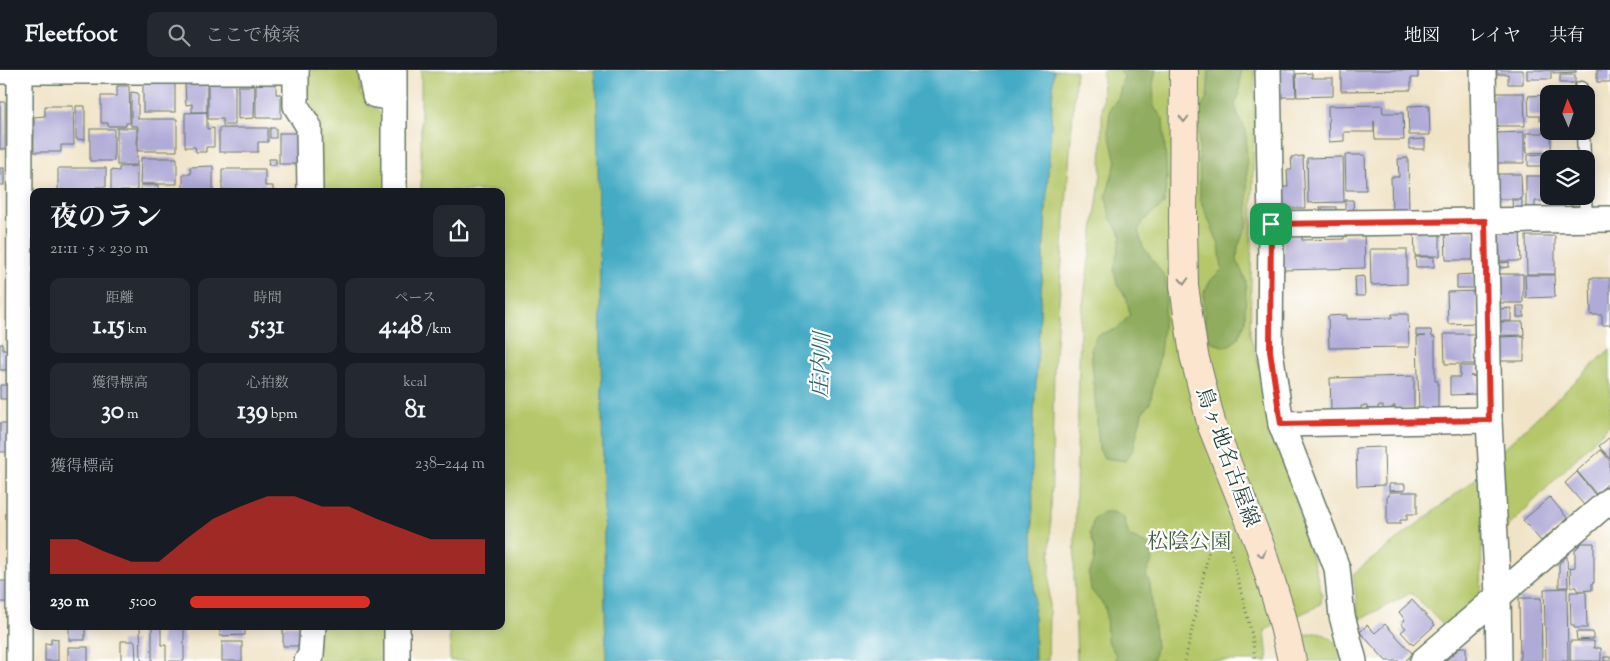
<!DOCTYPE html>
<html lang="ja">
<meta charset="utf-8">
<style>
body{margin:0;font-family:"Sorts Mill Goudy","Noto Serif JP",serif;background:#242831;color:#f1f3f6;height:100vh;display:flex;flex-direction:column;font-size:19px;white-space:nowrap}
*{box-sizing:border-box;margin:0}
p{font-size:16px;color:#9ea1a6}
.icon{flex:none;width:28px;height:28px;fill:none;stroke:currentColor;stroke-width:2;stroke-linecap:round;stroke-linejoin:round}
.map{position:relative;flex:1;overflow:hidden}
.sheet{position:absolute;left:30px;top:118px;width:475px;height:442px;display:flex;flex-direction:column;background:#171b24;border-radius:10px;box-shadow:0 2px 12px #0003}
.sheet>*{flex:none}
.needle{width:32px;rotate:358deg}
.tools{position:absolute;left:1540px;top:15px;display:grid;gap:10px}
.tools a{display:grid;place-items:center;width:55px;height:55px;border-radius:10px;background:#171b24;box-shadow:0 2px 12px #0003;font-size:25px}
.pin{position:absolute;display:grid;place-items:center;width:42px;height:42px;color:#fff;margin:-21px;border-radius:10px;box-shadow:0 2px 8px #0006}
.round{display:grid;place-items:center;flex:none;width:52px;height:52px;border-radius:10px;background:#242831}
.headline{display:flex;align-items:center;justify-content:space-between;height:85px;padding:0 20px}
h1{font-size:28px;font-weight:700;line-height:38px}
.stats{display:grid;grid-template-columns:repeat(3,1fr);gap:8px;height:85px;padding:5px 20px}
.stats div{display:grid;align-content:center;border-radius:10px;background:#242831;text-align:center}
.stats b{font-size:25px;font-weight:700}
.stats small{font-size:14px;font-weight:400}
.stats p{font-size:14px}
.chart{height:140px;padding:10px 20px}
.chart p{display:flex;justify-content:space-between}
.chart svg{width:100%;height:90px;margin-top:5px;fill:#d93025;opacity:.7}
ul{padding:0 20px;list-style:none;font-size:16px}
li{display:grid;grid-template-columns:80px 60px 1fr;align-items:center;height:38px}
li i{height:12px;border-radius:6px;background:#d93025}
header{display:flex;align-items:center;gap:30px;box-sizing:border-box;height:70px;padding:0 25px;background:#171b24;border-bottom:1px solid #363941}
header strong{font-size:24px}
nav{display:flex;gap:28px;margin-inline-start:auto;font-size:18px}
.search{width:350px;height:45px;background:#242831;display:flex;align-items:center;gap:12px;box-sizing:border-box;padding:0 18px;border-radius:10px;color:#9ea1a6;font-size:19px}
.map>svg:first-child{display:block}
</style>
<header>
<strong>Fleetfoot</strong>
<div class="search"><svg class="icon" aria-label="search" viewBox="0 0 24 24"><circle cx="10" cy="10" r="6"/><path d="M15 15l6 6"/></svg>ここで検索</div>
<nav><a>地図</a><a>レイヤ</a><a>共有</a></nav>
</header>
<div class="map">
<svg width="1610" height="591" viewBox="0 0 1610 591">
<rect width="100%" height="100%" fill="#fff"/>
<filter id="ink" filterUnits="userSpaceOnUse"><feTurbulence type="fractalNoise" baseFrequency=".02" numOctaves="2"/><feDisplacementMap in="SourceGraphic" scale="10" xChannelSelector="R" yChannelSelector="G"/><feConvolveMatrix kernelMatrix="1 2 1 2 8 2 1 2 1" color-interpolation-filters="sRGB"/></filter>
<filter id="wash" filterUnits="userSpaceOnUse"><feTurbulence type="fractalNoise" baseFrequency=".0096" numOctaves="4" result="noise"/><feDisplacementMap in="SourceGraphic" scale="20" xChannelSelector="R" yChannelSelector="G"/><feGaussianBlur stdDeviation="1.12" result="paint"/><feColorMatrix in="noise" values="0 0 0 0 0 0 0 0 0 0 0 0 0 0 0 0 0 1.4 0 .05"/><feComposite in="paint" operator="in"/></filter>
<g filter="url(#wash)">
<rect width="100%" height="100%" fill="#f0e3c6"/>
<g fill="#b5c76a" stroke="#6a824f">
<path d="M 307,0 L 361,0 L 361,24 L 387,50 L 387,121 L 320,121 L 320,53 L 307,23 Z"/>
<path d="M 421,0 L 594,0 L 597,28 L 606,591 L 450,591 L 449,556 L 501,556 L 501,121 L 421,121 Z"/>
<path d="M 1054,0 L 1076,0 L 1054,299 L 1048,591 L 1035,591 L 1032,381 Z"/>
<path d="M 1103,0 L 1255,0 L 1250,264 L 1322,524 L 1321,533 L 1314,538 L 1265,560 L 1268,591 L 1077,591 L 1074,505 L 1080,255 L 1101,104 Z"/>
<path d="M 1610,279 L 1610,354 L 1504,461 L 1502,380 Z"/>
<path d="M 1483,403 L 1481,526 L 1443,555 L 1411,523 L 1359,550 L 1353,504 Z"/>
<path d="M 320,556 L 390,556 L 390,591 L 314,591 Z"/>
<path d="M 1319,562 C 1336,570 1338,574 1343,591 L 1306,591 L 1302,566 Z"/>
</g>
<g fill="#90ac5e" stroke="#587449">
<path d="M 1119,0 L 1156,0 L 1153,14 L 1154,37 L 1163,49 L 1167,109 L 1164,134 C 1152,145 1144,146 1138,161 L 1143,177 L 1165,207 L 1167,222 L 1160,283 L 1150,333 L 1142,343 L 1133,380 L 1125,391 L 1104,388 L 1099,379 L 1091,278 L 1097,265 L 1117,259 L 1130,245 L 1127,229 L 1117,214 L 1114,200 L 1121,165 L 1110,148 L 1106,126 L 1116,92 L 1108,59 L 1110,39 L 1118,28 L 1124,6 Z"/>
<path d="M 1209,0 L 1241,0 L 1239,25 L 1235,35 L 1239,48 L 1246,60 L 1248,152 L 1238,177 L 1237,191 L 1246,211 L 1245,253 L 1237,270 L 1226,277 L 1213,273 L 1204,266 L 1204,222 L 1211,210 L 1222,199 L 1219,175 L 1200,129 L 1198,43 L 1207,28 Z"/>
<path d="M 1103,442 L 1114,442 L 1124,448 L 1129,466 L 1151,476 L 1152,491 L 1146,505 L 1150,513 L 1156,578 L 1153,591 L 1115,591 L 1116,585 L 1107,570 L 1106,543 L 1105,537 L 1091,520 L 1089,504 L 1094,492 L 1095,478 L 1090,463 L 1094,448 Z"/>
</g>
<path fill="#45abc5" stroke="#32747c" d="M 594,0 L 1054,0 L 1032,381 L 1035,591 L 606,591 L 597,28 Z"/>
<g id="blocks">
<g fill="#b0aad7">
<path d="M 1279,0 L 1295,0 L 1296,27 L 1279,27 Z"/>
<path d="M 1341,0 L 1418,0 L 1418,8 L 1411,8 L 1411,20 L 1341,21 Z"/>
<path d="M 1497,0 L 1523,0 L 1523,14 L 1508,14 L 1508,4 L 1497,4 Z"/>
<rect x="1527" y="0" width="24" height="9"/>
<path d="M 1553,0 L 1576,0 L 1576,2 L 1553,3 Z"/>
<rect x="1597" y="0" width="13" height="12"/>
<path d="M 1312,3 L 1312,8 L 1333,8 L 1333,26 L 1297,27 L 1296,4 Z"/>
<rect x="1560" y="5" width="15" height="8"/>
<rect x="143" y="10" width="32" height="32"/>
<path d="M 185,12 L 207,12 L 207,42 L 192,42 L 192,34 L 186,35 Z"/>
<path d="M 208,12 L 235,12 L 235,55 L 223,55 L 223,49 L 208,49 Z"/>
<path d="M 256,12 L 276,12 L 276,24 L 281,24 L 281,48 L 256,48 Z"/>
<path d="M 117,16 L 129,16 L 130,53 L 126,53 L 126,56 L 108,56 L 108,53 L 101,53 L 101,26 L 117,26 Z"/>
<path d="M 238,16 L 255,16 L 254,48 L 238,49 Z"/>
<path d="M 131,22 L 138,23 L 138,49 L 177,49 L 177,81 L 138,81 L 138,56 L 131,56 Z"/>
<path d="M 1493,23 L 1524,23 L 1525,56 L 1494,56 Z"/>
<path d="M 1549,25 L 1549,54 L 1543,54 L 1543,50 L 1540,51 L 1540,46 L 1529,46 L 1528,26 Z"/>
<rect x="0" y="32" width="5" height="47"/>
<path d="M 1382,35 L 1383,43 L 1403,43 L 1404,70 L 1375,70 L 1374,51 L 1374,62 L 1344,62 L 1344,71 L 1329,72 L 1328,36 Z"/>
<path d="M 1429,35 L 1430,65 L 1409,65 L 1408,36 Z"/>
<path d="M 45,36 L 73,36 L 74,75 L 61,75 L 61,82 L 34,82 L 34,47 L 45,46 Z"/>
<path d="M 76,36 L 85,36 L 85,70 L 76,69 Z"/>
<path d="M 207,42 L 207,59 L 214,58 L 214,77 L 206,77 L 206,82 L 196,82 L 195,77 L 185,77 L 185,43 Z"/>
<rect x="117" y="58" width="20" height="37"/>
<path d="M 219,58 L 268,58 L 268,72 L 258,72 L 258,82 L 219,82 Z"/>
<rect x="270" y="58" width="6" height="10"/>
<rect x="90" y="59" width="24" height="32"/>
<path d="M 1524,62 L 1524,93 L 1496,93 L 1496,63 Z"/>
<rect x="279" y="63" width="18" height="31"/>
<path d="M 1526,63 L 1551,63 L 1551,82 L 1527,83 Z"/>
<path d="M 1425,69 L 1425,79 L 1409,79 L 1409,70 Z"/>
<path d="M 1543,84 L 1543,96 L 1528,96 L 1528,85 Z"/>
<path d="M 1345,85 L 1365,85 L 1366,120 L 1346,120 Z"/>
<path d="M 1303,86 L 1305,138 L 1276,138 L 1276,117 L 1288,117 L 1287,100 L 1292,100 L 1291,87 Z"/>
<path d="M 1343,87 L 1344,132 L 1308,133 L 1307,88 Z"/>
<path d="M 141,88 L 177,88 L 177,114 L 140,114 Z"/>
<path d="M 1408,88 L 1409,143 L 1392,143 L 1391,107 L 1399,107 L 1398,89 Z"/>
<path d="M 269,89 L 276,89 L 276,95 L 268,95 Z"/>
<path d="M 137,96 L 137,121 L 111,121 L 111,100 L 119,101 L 119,97 Z"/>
<path d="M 213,96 L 213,121 L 183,121 L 183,104 L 191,104 L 190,97 Z"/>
<rect x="0" y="98" width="4" height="17"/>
<path d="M 58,98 L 106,98 L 106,117 L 96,117 L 96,121 L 58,121 Z"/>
<path d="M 222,99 L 265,99 L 265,116 L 273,116 L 273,121 L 222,120 Z"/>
<path d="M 1496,104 L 1521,104 L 1522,129 L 1497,129 Z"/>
<path d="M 1526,106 L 1549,106 L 1549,126 L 1563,126 L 1563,131 L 1535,131 L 1535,141 L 1526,142 Z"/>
<rect x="141" y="115" width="17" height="6"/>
<rect x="1570" y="126" width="6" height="9"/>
<path d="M 1345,130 L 1353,130 L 1354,145 L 1345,144 Z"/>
<path d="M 1512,130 L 1522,130 L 1522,144 L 1513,144 Z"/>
<rect x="1320" y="137" width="16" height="9"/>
<path d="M 1440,157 L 1440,186 L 1415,186 L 1414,158 Z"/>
<path d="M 1475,161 L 1476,190 L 1446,190 L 1445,162 Z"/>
<path d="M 1520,161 L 1521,191 L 1500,191 L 1499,162 Z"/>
<path d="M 1364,164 L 1365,198 L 1284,200 L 1283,166 L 1302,166 L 1302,170 L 1344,169 L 1344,165 Z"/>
<path d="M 1526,166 L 1555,166 L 1555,204 L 1527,204 Z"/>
<path d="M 1370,179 L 1407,179 L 1407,214 L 1371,215 Z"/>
<path d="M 1415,187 L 1434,187 L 1434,197 L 1416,197 Z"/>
<path d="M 1509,192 L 1509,197 L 1500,198 L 1500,193 Z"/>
<path d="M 1473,204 L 1474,218 L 1457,218 L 1457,205 Z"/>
<path d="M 1498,204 L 1523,204 L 1523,233 L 1499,233 Z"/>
<path d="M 1525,205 L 1554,205 L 1555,227 L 1526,228 Z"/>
<path d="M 1364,206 L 1365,226 L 1356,226 L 1355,207 Z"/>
<path d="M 1590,208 L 1610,208 L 1610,255 L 1602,255 L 1602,245 L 1591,245 Z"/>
<rect x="31" y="221" width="3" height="31"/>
<path d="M 1476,221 L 1477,253 L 1448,254 L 1447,222 Z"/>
<rect x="1517" y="236" width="7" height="11"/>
<path d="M 1511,238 L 1511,251 L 1500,251 L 1499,239 Z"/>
<path d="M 1392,244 L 1408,244 L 1409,277 L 1329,278 L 1328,246 L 1347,245 L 1347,249 L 1392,248 Z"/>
<path d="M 1499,252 L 1523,252 L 1524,265 L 1499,266 Z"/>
<path d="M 1416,260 L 1431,260 L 1432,267 L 1435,267 L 1435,311 L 1438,311 L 1438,344 L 1419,344 L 1417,267 L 1426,266 L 1416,266 Z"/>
<path d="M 1444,264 L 1474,264 L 1475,294 L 1445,294 Z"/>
<path d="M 1524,266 L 1524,291 L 1500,291 L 1500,267 Z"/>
<path d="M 0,274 L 3,274 L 3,280 L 7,280 L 7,300 L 0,300 Z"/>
<path d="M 1460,296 L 1477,296 L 1477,306 L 1470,306 L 1477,306 L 1478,324 L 1450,325 L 1450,307 L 1460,307 Z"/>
<path d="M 1414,306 L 1414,339 L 1395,339 L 1395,336 L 1393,336 L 1393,338 L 1383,339 L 1383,336 L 1378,336 L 1378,339 L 1367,339 L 1367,336 L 1361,336 L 1361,339 L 1331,340 L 1330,308 Z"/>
<path d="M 0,315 L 9,315 L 8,329 L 0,329 Z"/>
<rect x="31" y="320" width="3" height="14"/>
<rect x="0" y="353" width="8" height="29"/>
<path d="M 1610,367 L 1610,389 L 1599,376 Z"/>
<path d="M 1384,377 L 1385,415 L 1357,416 L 1356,378 Z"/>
<path d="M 1601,380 L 1610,391 L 1610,412 L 1596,424 L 1577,401 Z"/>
<path d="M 1577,402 L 1596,426 L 1584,435 L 1565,413 Z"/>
<path d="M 1389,414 L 1405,414 L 1405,420 L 1389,421 Z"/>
<path d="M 1389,422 L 1417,422 L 1417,444 L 1407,444 L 1407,450 L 1400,450 L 1400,454 L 1387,454 L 1387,426 L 1389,426 Z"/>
<path d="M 1550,427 L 1568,449 L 1541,471 L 1523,450 Z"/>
<path d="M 1582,473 L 1594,473 L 1594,513 L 1592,513 L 1592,520 L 1577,521 L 1577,517 L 1571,517 L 1570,498 L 1575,497 L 1575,480 Z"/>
<path d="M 1567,486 L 1568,517 L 1559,517 L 1559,494 Z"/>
<path d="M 30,509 L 34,509 L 34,544 L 31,544 Z"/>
<rect x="0" y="511" width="6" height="21"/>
<path d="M 1567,518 L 1568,591 L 1546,591 L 1544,519 Z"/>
<path d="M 1570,522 L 1586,522 L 1587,558 L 1574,558 L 1574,555 L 1571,555 Z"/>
<path d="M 1519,528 L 1541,528 L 1542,591 L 1520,591 Z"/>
<path d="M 1412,530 L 1435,555 L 1413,575 L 1401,562 L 1406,558 L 1401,554 L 1405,550 L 1399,542 Z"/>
<path d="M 1385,554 L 1413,584 L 1405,591 L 1386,591 L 1360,562 L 1367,555 L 1375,563 Z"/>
<rect x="69" y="556" width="16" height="14"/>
<path d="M 140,556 L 152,556 L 152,591 L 141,591 Z"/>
<path d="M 161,556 L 184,556 L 184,591 L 166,591 L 166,575 L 161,575 Z"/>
<path d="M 220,556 L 245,556 L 245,565 L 220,566 Z"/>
<path d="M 283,556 L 300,556 L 301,576 L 283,576 Z"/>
<path d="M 1576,562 L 1593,562 L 1593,569 L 1577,570 Z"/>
<path d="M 51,568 L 58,569 L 58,591 L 45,591 L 45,573 L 51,574 Z"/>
<path d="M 121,571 L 135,571 L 136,591 L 121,591 Z"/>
<path d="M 1570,571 L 1594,571 L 1594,578 L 1601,578 L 1601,591 L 1570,591 Z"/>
<rect x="222" y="572" width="20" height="19"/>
<rect x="68" y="577" width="20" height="14"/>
<path d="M 1461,577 L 1466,577 L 1466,591 L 1445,591 Z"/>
<rect x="1604" y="587" width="6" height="4"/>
</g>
</g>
</g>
<g filter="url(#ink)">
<use href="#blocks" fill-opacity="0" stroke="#687767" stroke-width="1"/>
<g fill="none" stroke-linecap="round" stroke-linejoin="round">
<defs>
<g id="lane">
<path d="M 1581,18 L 1581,24"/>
<path d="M 1583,61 L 1584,89"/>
<path d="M 1585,126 L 1586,149"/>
</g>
<g id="street">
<path d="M 296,0 L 296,36 L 309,57 L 310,121"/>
<path d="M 370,0 L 375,25 L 394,28"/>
<path d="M 394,0 L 394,121"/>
<path d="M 1268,0 L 1271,154 L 1270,281 L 1281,354 L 1337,498 L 1342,546 L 1354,591"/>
<path d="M 1483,0 L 1489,350 L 1498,525 L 1499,591"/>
<path d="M 0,1 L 296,1"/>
<path d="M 1271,154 L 1610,149"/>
<path d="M 1281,354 L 1489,350"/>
<path d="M 397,556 L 397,591"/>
<path d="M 19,591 L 20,0"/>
<path d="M 307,591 L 311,585 L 313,556"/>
<path d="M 1423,591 L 1610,430"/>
</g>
<path id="secondary" d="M 1184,0 L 1183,150 L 1184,216 L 1194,285 L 1212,356 L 1260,476 L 1282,547 L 1292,591"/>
</defs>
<use href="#lane" stroke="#687767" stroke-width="15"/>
<use href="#street" stroke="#687767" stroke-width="28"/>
<use href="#secondary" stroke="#687767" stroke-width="30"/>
<path stroke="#687767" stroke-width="3" stroke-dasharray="1 4" stroke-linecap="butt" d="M 1185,591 L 1213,462 L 1219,458 L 1226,462 L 1252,565 L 1255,591"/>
<use href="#lane" stroke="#fff" stroke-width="12"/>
<use href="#street" stroke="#fff" stroke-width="25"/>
<use href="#secondary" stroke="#fce5cf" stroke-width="28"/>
</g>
<defs><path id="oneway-chevron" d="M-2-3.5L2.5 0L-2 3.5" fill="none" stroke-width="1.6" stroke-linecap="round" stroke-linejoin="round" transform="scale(1.25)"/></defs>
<g stroke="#8e9182">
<use href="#oneway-chevron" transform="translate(1184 49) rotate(90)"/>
<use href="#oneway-chevron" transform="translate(1184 211) rotate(87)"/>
<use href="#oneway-chevron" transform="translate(1262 484) rotate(72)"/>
</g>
</g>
<g fill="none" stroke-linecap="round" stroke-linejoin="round" filter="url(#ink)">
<defs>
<path id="route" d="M 1485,151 L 1489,350 L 1281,354 L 1270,281 L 1271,154 Z"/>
</defs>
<use href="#route" stroke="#fff" stroke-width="10"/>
<use href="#route" stroke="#d93025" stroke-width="6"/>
</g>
<g text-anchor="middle" stroke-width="4.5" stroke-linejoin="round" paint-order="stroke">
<g font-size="21" fill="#1f3d34" stroke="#fff">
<text transform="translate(1228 387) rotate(70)" y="7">鳥ヶ地名古屋線</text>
</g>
<g font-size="21" fill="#446042" stroke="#fff">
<text x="1189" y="478">松陰公園</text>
</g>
<g font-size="22" font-style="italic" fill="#2c6467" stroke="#fff">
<text transform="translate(820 295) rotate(-88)" y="8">庄内川</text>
</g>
</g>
</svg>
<div class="tools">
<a><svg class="needle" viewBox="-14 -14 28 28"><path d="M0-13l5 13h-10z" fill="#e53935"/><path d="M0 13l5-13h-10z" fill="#9ea1a6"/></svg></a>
<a><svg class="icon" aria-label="layers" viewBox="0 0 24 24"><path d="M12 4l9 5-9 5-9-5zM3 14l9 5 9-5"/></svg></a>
</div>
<div class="pin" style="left:1271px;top:154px;background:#1e9e55"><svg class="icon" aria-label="arrive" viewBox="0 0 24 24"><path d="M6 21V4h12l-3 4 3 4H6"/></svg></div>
<section class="sheet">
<div class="headline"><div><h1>夜のラン</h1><p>21:11 · 5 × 230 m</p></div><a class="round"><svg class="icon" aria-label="share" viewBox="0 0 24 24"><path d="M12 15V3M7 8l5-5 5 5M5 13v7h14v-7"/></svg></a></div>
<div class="stats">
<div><p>距離</p><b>1.15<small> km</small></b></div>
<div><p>時間</p><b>5:31</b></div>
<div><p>ペース</p><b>4:48<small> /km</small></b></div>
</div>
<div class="stats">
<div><p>獲得標高</p><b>30<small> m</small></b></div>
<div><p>心拍数</p><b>139<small> bpm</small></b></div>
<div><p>kcal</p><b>81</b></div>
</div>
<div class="chart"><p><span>獲得標高</span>238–244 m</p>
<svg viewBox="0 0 160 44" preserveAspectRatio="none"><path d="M0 44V27L10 27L20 33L30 38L40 38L50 27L60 17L70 11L80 6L90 6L100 11L110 11L120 17L130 22L140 27L150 27L160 27V44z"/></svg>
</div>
<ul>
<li><b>230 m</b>5:00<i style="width:61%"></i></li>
</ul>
</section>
</div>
